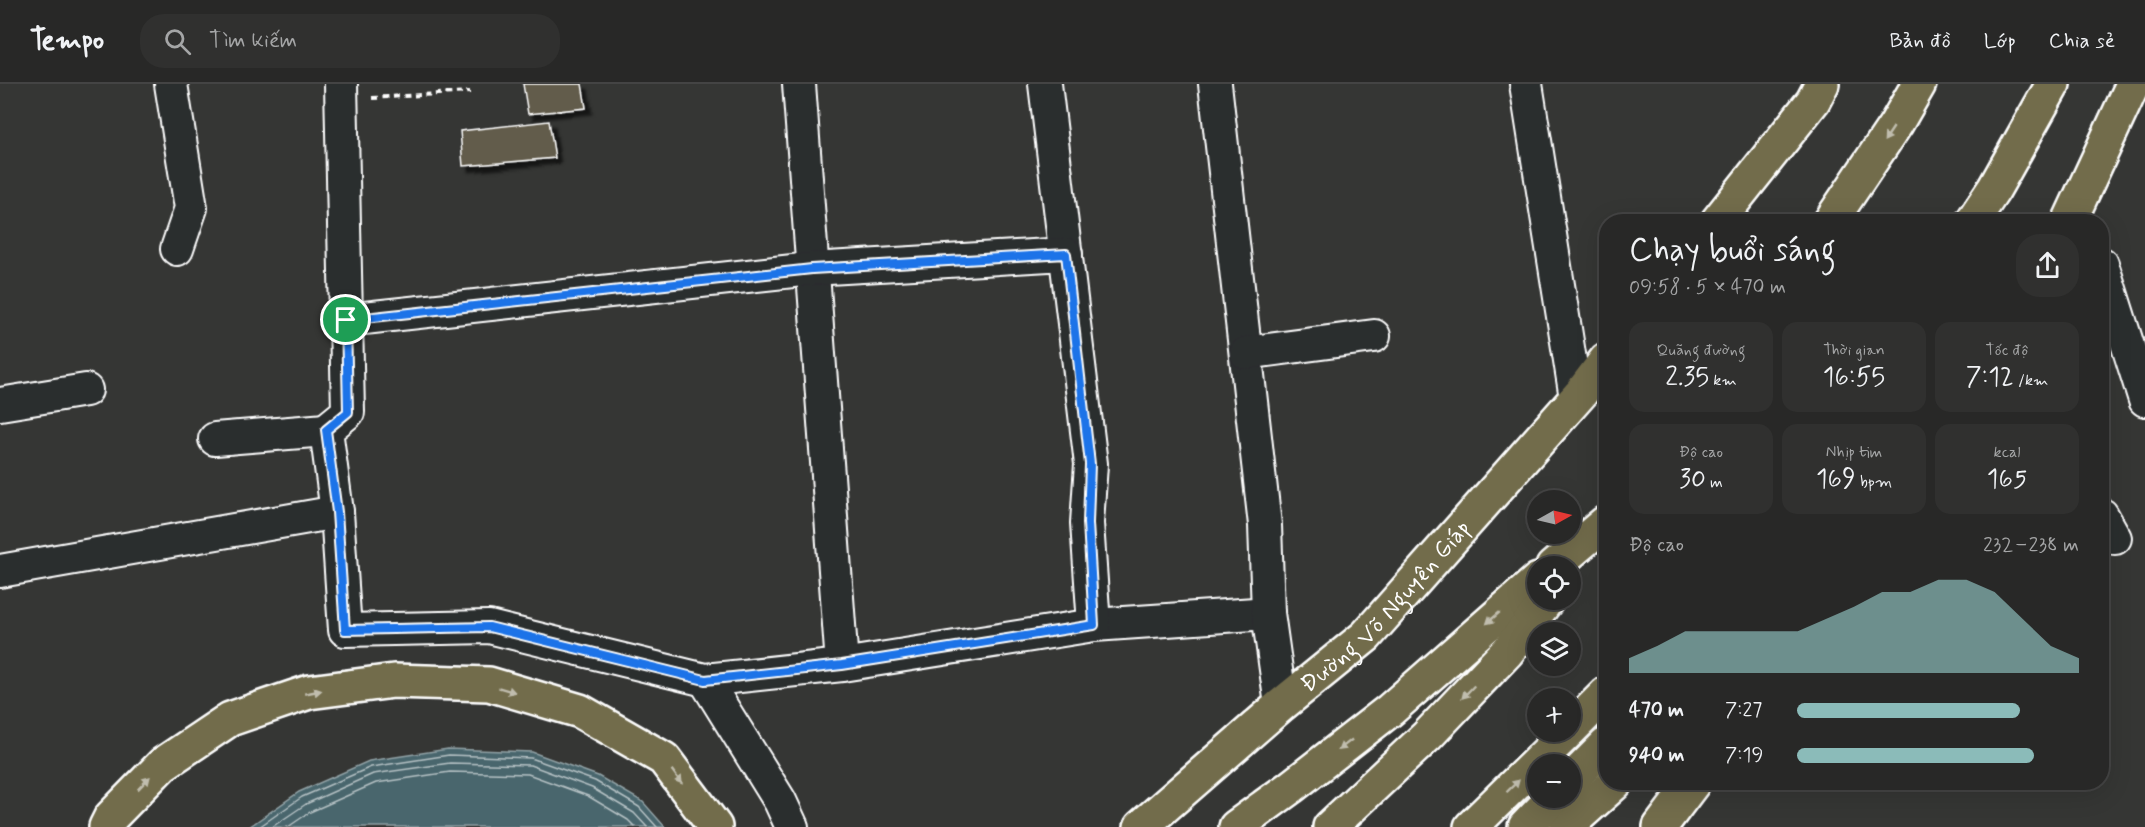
<!DOCTYPE html>
<html lang="vi">
<meta charset="utf-8">
<style>
body{margin:0;font-family:Mynerve,sans-serif;background:#30302f;color:#f1f3f6;height:100vh;display:flex;flex-direction:column;font-size:22px;white-space:nowrap}
*{box-sizing:border-box;margin:0}
p{font-size:20px;color:#a5a6a7}
.icon{flex:none;width:33px;height:33px;fill:none;stroke:currentColor;stroke-width:2;stroke-linecap:round;stroke-linejoin:round}
.map{position:relative;flex:1;overflow:hidden}
.panel{position:absolute;left:1599px;top:130px;width:510px;height:576px;display:flex;flex-direction:column;background:#282827;border-radius:24px;box-shadow:0 6px 24px #0002,0 0 0 2px #444}
.panel>*{flex:none}
.needle{width:39px;rotate:82deg}
.fabs{position:absolute;left:1527px;top:406px;display:grid;gap:12px}
.fabs a{display:grid;place-items:center;width:54px;height:54px;border-radius:50%;background:#282827;box-shadow:0 6px 24px #0002,0 0 0 2px #444;font-size:30px}
.pin{position:absolute;display:grid;place-items:center;width:51px;height:51px;color:#fff;margin:-26px;border:3px solid #fff;border-radius:50%;box-shadow:0 2px 6px #0007}
.round{display:grid;place-items:center;flex:none;width:63px;height:63px;border-radius:24px;background:#30302f}
.overview{display:flex;align-items:center;justify-content:space-between;height:102px;padding:0 30px}
h1{font-size:33px;font-weight:600;line-height:45px}
.stats{display:grid;grid-template-columns:repeat(3,1fr);gap:9px;height:102px;padding:6px 30px}
.stats div{display:grid;align-content:center;border-radius:15px;background:#30302f;text-align:center}
.stats b{font-size:26px;font-weight:600}
.stats small{font-size:16px;font-weight:400}
.stats p{font-size:16px}
.chart{height:168px;padding:12px 30px}
.chart p{display:flex;justify-content:space-between}
.chart svg{width:100%;height:108px;margin-top:6px;fill:#8bbbb9;opacity:.7}
ul{padding:0 30px;list-style:none;font-size:20px}
li{display:grid;grid-template-columns:96px 72px 1fr;align-items:center;height:45px}
li i{height:15px;border-radius:8px;background:#8bbbb9}
header{display:flex;align-items:center;gap:36px;box-sizing:border-box;height:84px;padding:0 30px;background:#282827;border-bottom:2px solid #444}
header strong{font-size:28px}
nav{display:flex;gap:33px;margin-inline-start:auto;font-size:21px}
.search{width:420px;height:54px;background:#30302f;display:flex;align-items:center;gap:15px;box-sizing:border-box;padding:0 21px;border-radius:24px;color:#a5a6a7;font-size:22px}
.map>svg:first-child{display:block}
</style>
<header>
<strong>Tempo</strong>
<div class="search"><svg class="icon" aria-label="search" viewBox="0 0 24 24"><circle cx="10" cy="10" r="6"/><path d="M15 15l6 6"/></svg>Tìm kiếm</div>
<nav><a>Bản đồ</a><a>Lớp</a><a>Chia sẻ</a></nav>
</header>
<div class="map">
<svg width="2145" height="743" viewBox="0 0 2145 743">
<defs>
<filter id="shadow"><feDropShadow dx="5.5" dy="5.5" stdDeviation="1.5" flood-color="#0009"/></filter>
</defs>
<rect width="100%" height="100%" fill="#353634"/>
<filter id="ink" filterUnits="userSpaceOnUse"><feTurbulence type="fractalNoise" baseFrequency=".0167" numOctaves="2"/><feDisplacementMap in="SourceGraphic" scale="12" xChannelSelector="R" yChannelSelector="G"/><feConvolveMatrix kernelMatrix="1 2 1 2 8 2 1 2 1" color-interpolation-filters="sRGB"/></filter>
<g filter="url(#ink)">
<path fill="#49666d" stroke="#92a3a7" stroke-width="1.5" d="M 448,665 L 532,668 L 598,692 L 643,718 L 665,743 L 249,743 L 299,708 L 369,677 Z"/>
<g fill="none" stroke-linecap="round" stroke-linejoin="round">
<g stroke="#b6c2c5" stroke-width="1.5">
<path d="M 259,743 L 302,713 L 371,683 L 449,671 L 531,674 L 595,697 L 639,723 L 657,743"/>
<path d="M 272,743 L 306,720 L 373,690 L 450,679 L 530,681 L 592,704 L 634,729 L 647,743"/>
<path d="M 288,743 L 310,728 L 376,699 L 450,688 L 528,690 L 588,712 L 628,736 L 635,743"/>
</g>
</g>
<g fill="#625c4c" stroke="#fff" stroke-width="1.5" filter="url(#shadow)">
<path d="M 523,0 L 582,0 L 586,24 L 528,30 Z"/>
<path d="M 549,37 L 555,74 L 463,82 L 460,47 Z"/>
</g>
<g fill="none" stroke-linecap="round" stroke-linejoin="round">
<defs>
<g id="minor">
<path d="M 171,0 L 191,124 L 177,165"/>
<path d="M 341,0 L 348,328 L 326,346 L 337,428 L 345,546 L 489,543 L 705,596 L 842,581 L 1094,541 L 1268,529"/>
<path d="M 799,0 L 842,581"/>
<path d="M 1045,0 L 1091,380 L 1087,439 L 1094,541"/>
<path d="M 1215,0 L 1265,441 L 1268,529 L 1281,621"/>
<path d="M 1526,0 L 1576,314"/>
<path d="M 2102,180 L 2145,316"/>
<path d="M 346,236 L 811,185 L 1066,170"/>
<path d="M 1246,269 L 1374,252"/>
<path d="M 0,320 L 86,306"/>
<path d="M 215,355 L 326,346"/>
<path d="M 2102,431 L 2115,454"/>
<path d="M 0,487 L 337,428"/>
<path d="M 705,596 L 780,717 L 792,743"/>
</g>
<g id="major">
<path d="M 1717,138 L 1813,17 L 1822,0"/>
<path d="M 2069,138 L 2133,0"/>
<path id="s1" d="M 1141,743 L 1281,621 L 1366,552 L 1581,309 L 1606,276"/>
<path d="M 1566,743 L 1615,699"/>
<path d="M 1660,743 L 1693,699"/>
</g>
<g id="highway">
<path d="M 1830,138 L 1896,40 L 1919,0"/>
<path d="M 1972,138 L 1994,105 L 2053,0"/>
<path d="M 1553,483 L 1605,439"/>
<path d="M 1570,646 L 1606,610"/>
<path d="M 1570,697 L 1606,661"/>
<path d="M 106,743 L 111,733 L 163,680 L 230,635 L 309,608 L 394,597 L 489,600 L 580,627 L 664,675 L 715,743"/>
<path d="M 1236,743 L 1291,703 L 1390,626 L 1538,496"/>
<path d="M 1330,743 L 1427,652 L 1507,568 L 1547,516"/>
<path d="M 1471,743 L 1568,648"/>
<path d="M 1525,743 L 1553,714"/>
</g>
</defs>
<use href="#minor" stroke="#fff" stroke-width="36"/>
<use href="#major" stroke="#fff" stroke-width="38"/>
<use href="#highway" stroke="#fff" stroke-width="38"/>
<path stroke="#fff" stroke-width="4" stroke-dasharray="6 4.5" stroke-linecap="butt" d="M 372,14 L 470,8"/>
<use href="#minor" stroke="#2a2d2e" stroke-width="32"/>
<use href="#major" stroke="#726c4b" stroke-width="33"/>
<use href="#highway" stroke="#726c4b" stroke-width="33"/>
</g>
<defs><path id="oneway-solid" d="M-6-.8H1V-3.2L6.5 0L1 3.2V.8H-6Z" transform="scale(1.5)"/></defs>
<g fill="#c0bdae">
<use href="#oneway-solid" transform="translate(1889 50) rotate(124)"/>
<use href="#oneway-solid" transform="translate(1493 534) rotate(139)"/>
<use href="#oneway-solid" transform="translate(507 606) rotate(17)"/>
<use href="#oneway-solid" transform="translate(313 608) rotate(-11)"/>
<use href="#oneway-solid" transform="translate(1468 608) rotate(134)"/>
<use href="#oneway-solid" transform="translate(1345 661) rotate(142)"/>
<use href="#oneway-solid" transform="translate(677 693) rotate(53)"/>
<use href="#oneway-solid" transform="translate(144 699) rotate(-46)"/>
<use href="#oneway-solid" transform="translate(1513 702) rotate(-44)"/>
</g>
</g>
<g fill="none" stroke-linecap="round" stroke-linejoin="round" filter="url(#ink)">
<defs>
<path id="route" d="M 1066,170 L 1090,380 L 1088,439 L 1094,541 L 842,581 L 705,596 L 489,543 L 345,546 L 337,428 L 326,346 L 348,328 L 346,236 L 812,185 Z"/>
</defs>
<use href="#route" stroke="#fff" stroke-width="12"/>
<use href="#route" stroke="#1a73e8" stroke-width="8"/>
</g>
<g text-anchor="middle" stroke-width="4.5" stroke-linejoin="round" paint-order="stroke">
<g font-size="24" fill="#fff" stroke="#2a2d2e">
<text dy="8" stroke="none"><textPath href="#s1" startOffset="330">Đường Võ Nguyên Giáp</textPath></text>
</g>
</g>
</svg>
<div class="fabs">
<a><svg class="needle" viewBox="-14 -14 28 28"><path d="M0-13l5 13h-10z" fill="#e53935"/><path d="M0 13l5-13h-10z" fill="#a5a6a7"/></svg></a>
<a><svg class="icon" aria-label="locate" viewBox="0 0 24 24"><circle cx="12" cy="12" r="6"/><path d="M12 2v4M12 18v4M2 12h4M18 12h4"/></svg></a>
<a><svg class="icon" aria-label="layers" viewBox="0 0 24 24"><path d="M12 4l9 5-9 5-9-5zM3 14l9 5 9-5"/></svg></a>
<a>+</a>
<a>−</a>
</div>
<div class="pin" style="left:346px;top:236px;background:#1e9e55"><svg class="icon" aria-label="arrive" viewBox="0 0 24 24"><path d="M6 21V4h12l-3 4 3 4H6"/></svg></div>
<section class="panel">
<div class="overview"><div><h1>Chạy buổi sáng</h1><p>09:58 · 5 × 470 m</p></div><a class="round"><svg class="icon" aria-label="share" viewBox="0 0 24 24"><path d="M12 15V3M7 8l5-5 5 5M5 13v7h14v-7"/></svg></a></div>
<div class="stats">
<div><p>Quãng đường</p><b>2.35<small> km</small></b></div>
<div><p>Thời gian</p><b>16:55</b></div>
<div><p>Tốc độ</p><b>7:12<small> /km</small></b></div>
</div>
<div class="stats">
<div><p>Độ cao</p><b>30<small> m</small></b></div>
<div><p>Nhịp tim</p><b>169<small> bpm</small></b></div>
<div><p>kcal</p><b>165</b></div>
</div>
<div class="chart"><p><span>Độ cao</span>232–238 m</p>
<svg viewBox="0 0 160 44" preserveAspectRatio="none"><path d="M0 44V38L10 33L20 27L30 27L40 27L50 27L60 27L70 22L80 17L90 11L100 11L110 6L120 6L130 11L140 22L150 33L160 38V44z"/></svg>
</div>
<ul>
<li><b>470 m</b>7:27<i style="width:79%"></i></li>
<li><b>940 m</b>7:19<i style="width:84%"></i></li>
</ul>
</section>
</div>
